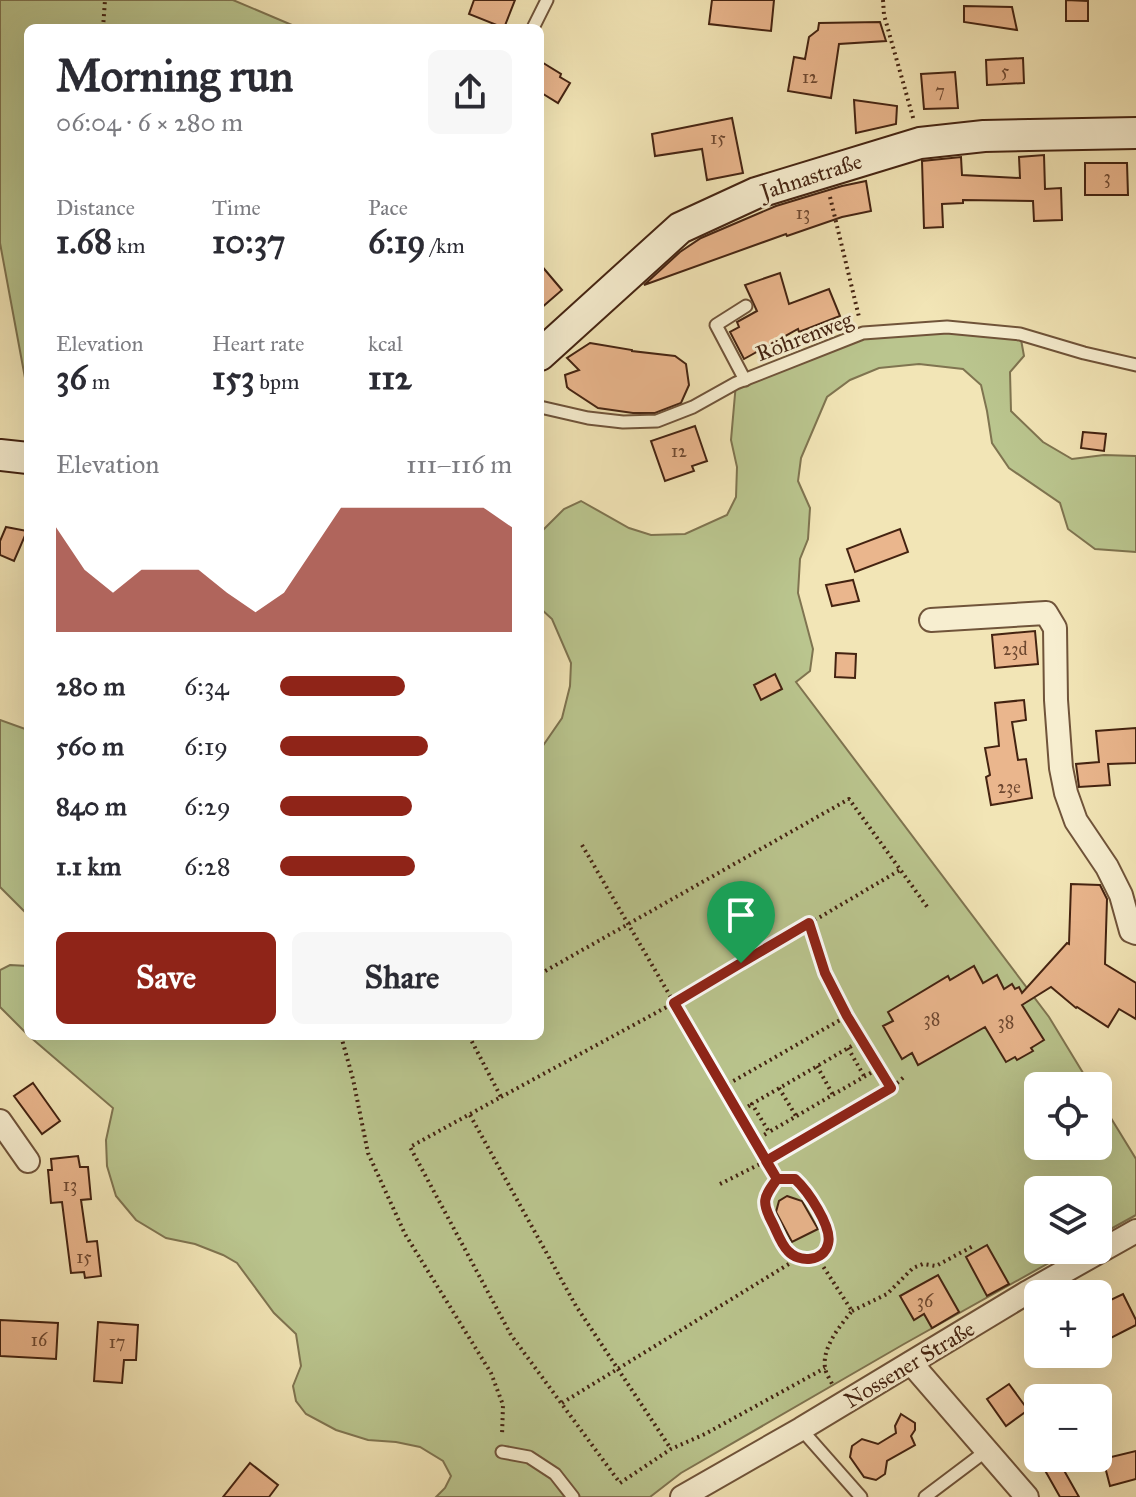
<!DOCTYPE html>
<meta charset="utf-8">
<style>
body{margin:0;font-family:"IM FELL Great Primer",serif;background:#f7f7f7;color:#2b2b33;height:100vh;display:flex;flex-direction:column;font-size:30px;white-space:nowrap}
*{box-sizing:border-box;margin:0}
p{font-size:26px;color:#7c7c81}
.icon{flex:none;width:44px;height:44px;fill:none;stroke:currentColor;stroke-width:2;stroke-linecap:round;stroke-linejoin:round}
.map{position:relative;flex:1;overflow:hidden}
.side{position:absolute;left:24px;top:24px;width:520px;height:1016px;display:flex;flex-direction:column;background:#fff;border-radius:12px;box-shadow:0 8px 32px #0002}
.side>*{flex:none}
.controls{position:absolute;left:1024px;top:1072px;display:grid;gap:16px}
.controls a{display:grid;place-items:center;width:88px;height:88px;border-radius:12px;background:#fff;box-shadow:0 8px 32px #0002;font-size:40px}
.pin{position:absolute;display:grid;place-items:center;width:68px;height:68px;color:#fff;margin:-82px -34px;border-radius:50% 50% 50% 0;rotate:-45deg;box-shadow:0 0 8px #0007}
.pin .icon{rotate:45deg}
.round{display:grid;place-items:center;flex:none;width:84px;height:84px;border-radius:12px;background:#f7f7f7}
.overview{display:flex;align-items:center;justify-content:space-between;height:136px;padding:0 32px}
h1{font-size:44px;font-weight:700;line-height:60px}
.stats{display:grid;grid-template-columns:repeat(3,1fr);gap:12px;height:136px;padding:8px 32px}
.stats div{display:grid;align-content:center}
.stats b{font-size:34px;font-weight:700}
.stats small{font-size:22px;font-weight:400}
.stats p{font-size:22px}
.chart{height:224px;padding:16px 32px}
.chart p{display:flex;justify-content:space-between}
.chart svg{width:100%;height:144px;margin-top:8px;fill:#8f2418;opacity:.7}
.primary-button{display:flex;gap:16px;margin-top:auto;padding:16px 32px}
.primary-button a{flex:1;height:92px;border-radius:12px;background:#8f2418;color:#fff;font-size:32px;font-weight:700;line-height:92px;text-align:center}
.primary-button a+a{background:#f7f7f7;color:#2b2b33}
ul{padding:0 32px;list-style:none;font-size:26px}
li{display:grid;grid-template-columns:128px 96px 1fr;align-items:center;height:60px}
li i{height:20px;border-radius:10px;background:#8f2418}
.map>svg:first-child{display:block}
</style>
<div class="map">
<svg width="1136" height="1497" viewBox="0 0 1136 1497">
<rect width="100%" height="100%" fill="#f2e5b6"/>
<filter id="stains"><feTurbulence type="fractalNoise" baseFrequency=".0025" numOctaves="4"/><feColorMatrix values="0 0 0 0 .2 0 0 0 0 .09 0 0 0 0 .02 0 0 0 .5 -.17"/></filter>
<radialGradient id="worn" r=".72"><stop offset=".6" stop-color="#630" stop-opacity="0"/><stop offset="1" stop-color="#630" stop-opacity=".3"/></radialGradient>
<g fill="#bac58e" stroke="#7f7450" stroke-width="2">
<path d="M 0,0 L 233,0 L 299,28 L 28,28 L 28,394 L 0,243 Z"/>
<path d="M 947,327 L 1020,334 L 1024,356 L 1010,372 L 1011,411 L 1043,442 L 1072,459 L 1104,455 L 1136,456 L 1136,552 L 1095,549 L 1068,529 L 1060,503 L 1009,468 L 992,443 L 987,411 L 981,385 L 963,369 L 919,364 L 879,368 L 850,380 L 827,397 L 801,458 L 798,481 L 810,508 L 808,539 L 800,559 L 798,593 L 813,649 L 810,671 L 796,682 L 1049,1017 L 1091,1086 L 1038,1086 L 1038,1146 L 1098,1146 L 1098,1097 L 1136,1159 L 1136,1215 L 1098,1236 L 1098,1190 L 1038,1190 L 1038,1250 L 1072,1250 L 904,1344 L 681,1473 L 650,1497 L 436,1497 L 445,1488 L 451,1476 L 443,1461 L 420,1447 L 396,1442 L 368,1440 L 336,1430 L 306,1414 L 296,1401 L 293,1386 L 301,1366 L 296,1334 L 274,1313 L 237,1263 L 223,1255 L 195,1244 L 166,1238 L 136,1220 L 116,1196 L 107,1166 L 106,1140 L 113,1108 L 29,1036 L 540,1036 L 540,750 L 562,718 L 570,686 L 571,663 L 552,619 L 540,608 L 540,533 L 564,509 L 581,501 L 629,528 L 651,535 L 685,534 L 727,515 L 736,497 L 737,467 L 731,440 L 736,383 L 840,341 Z"/>
<path d="M 0,720 L 28,730 L 28,915 L 0,887 Z"/>
<path d="M 10,965 L 28,966 L 28,1035 L 0,1007 L 0,970 Z"/>
</g>
<g fill="#eab68d" stroke="#442311" stroke-width="2">
<path d="M 474,0 L 515,0 L 504,28 L 469,14 Z"/>
<path d="M 712,0 L 774,0 L 771,31 L 709,24 Z"/>
<path d="M 1066,0 L 1088,1 L 1088,21 L 1066,21 Z"/>
<path d="M 964,6 L 1012,7 L 1017,30 L 964,22 Z"/>
<path d="M 880,22 L 886,41 L 839,44 L 831,98 L 788,91 L 794,57 L 805,59 L 809,37 L 818,30 L 819,23 Z"/>
<path d="M 1023,58 L 1024,83 L 987,85 L 986,60 Z"/>
<path d="M 540,61 L 561,74 L 560,77 L 570,83 L 558,103 L 540,92 Z"/>
<path d="M 955,72 L 958,108 L 924,109 L 921,74 Z"/>
<path d="M 854,100 L 897,106 L 896,124 L 856,133 Z"/>
<path d="M 732,118 L 743,173 L 707,180 L 702,149 L 655,156 L 652,134 Z"/>
<path d="M 1044,155 L 1045,189 L 1061,188 L 1062,220 L 1034,221 L 1033,201 L 963,200 L 963,203 L 942,204 L 943,227 L 924,228 L 922,161 L 961,157 L 962,175 L 1020,178 L 1019,157 Z"/>
<path d="M 1085,163 L 1127,163 L 1128,195 L 1085,195 Z"/>
<path d="M 866,181 L 871,211 L 842,217 L 787,236 L 786,234 L 644,285 L 680,252 L 701,238 L 776,206 L 842,186 Z"/>
<path d="M 540,264 L 562,290 L 540,309 Z"/>
<path d="M 780,273 L 789,304 L 829,289 L 840,316 L 799,332 L 798,329 L 744,359 L 730,332 L 739,327 L 737,322 L 757,311 L 745,285 Z"/>
<path d="M 590,343 L 632,350 L 632,351 L 675,356 L 686,364 L 689,385 L 681,403 L 655,413 L 633,413 L 598,408 L 569,389 L 567,387 L 565,375 L 579,370 L 567,358 Z"/>
<path d="M 695,426 L 707,461 L 692,466 L 694,471 L 665,481 L 651,441 Z"/>
<path d="M 1083,432 L 1106,434 L 1104,451 L 1081,448 Z"/>
<path d="M 6,527 L 27,531 L 14,561 L 0,555 L 0,541 Z"/>
<path d="M 900,529 L 908,552 L 855,572 L 847,549 Z"/>
<path d="M 853,580 L 859,601 L 832,606 L 826,585 Z"/>
<path d="M 1035,631 L 1038,664 L 995,668 L 992,635 Z"/>
<path d="M 836,653 L 856,654 L 855,678 L 835,677 Z"/>
<path d="M 775,674 L 782,689 L 761,700 L 754,685 Z"/>
<path d="M 1024,700 L 1026,720 L 1012,722 L 1018,760 L 1026,759 L 1032,798 L 991,805 L 986,777 L 990,775 L 985,748 L 999,746 L 995,703 Z"/>
<path d="M 1136,728 L 1136,763 L 1108,764 L 1110,785 L 1079,787 L 1076,764 L 1099,762 L 1096,731 Z"/>
<path d="M 1071,884 L 1100,885 L 1107,899 L 1105,964 L 1136,983 L 1136,1019 L 1119,1009 L 1108,1027 L 1077,1007 L 1076,1008 L 1051,987 L 1022,1005 L 1044,1040 L 1031,1048 L 1033,1051 L 1017,1060 L 1015,1057 L 1006,1062 L 985,1027 L 918,1065 L 912,1053 L 902,1059 L 883,1026 L 893,1021 L 888,1012 L 948,976 L 950,980 L 974,966 L 983,983 L 997,975 L 1004,989 L 1012,984 L 1015,989 L 1019,987 L 1022,993 L 1067,943 L 1069,944 Z"/>
<path d="M 33,1083 L 60,1121 L 42,1134 L 14,1096 Z"/>
<path d="M 78,1156 L 80,1167 L 88,1167 L 91,1199 L 81,1200 L 87,1242 L 97,1241 L 101,1276 L 85,1278 L 84,1272 L 71,1273 L 62,1202 L 51,1203 L 48,1170 L 52,1170 L 51,1159 Z"/>
<path d="M 787,1196 L 802,1201 L 818,1229 L 792,1242 L 776,1212 L 779,1201 Z"/>
<path d="M 987,1245 L 1009,1284 L 987,1296 L 966,1257 Z"/>
<path d="M 938,1275 L 959,1312 L 932,1328 L 924,1314 L 914,1320 L 900,1296 Z"/>
<path d="M 1123,1294 L 1136,1320 L 1136,1325 L 1107,1340 L 1098,1321 L 1098,1306 Z"/>
<path d="M 0,1320 L 58,1323 L 56,1359 L 0,1356 Z"/>
<path d="M 98,1322 L 138,1325 L 136,1360 L 124,1360 L 122,1383 L 94,1381 Z"/>
<path d="M 1009,1384 L 1028,1410 L 1006,1426 L 987,1399 Z"/>
<path d="M 901,1414 L 915,1423 L 915,1430 L 911,1436 L 915,1445 L 887,1461 L 885,1474 L 876,1480 L 864,1477 L 850,1457 L 852,1446 L 862,1439 L 878,1444 L 896,1433 L 895,1426 Z"/>
<path d="M 1136,1451 L 1136,1479 L 1110,1486 L 1103,1459 Z"/>
<path d="M 1038,1458 L 1057,1458 L 1079,1497 L 1060,1497 Z"/>
<path d="M 250,1463 L 278,1485 L 269,1497 L 223,1497 Z"/>
</g>
<g fill="none" stroke-linecap="round" stroke-linejoin="round">
<defs>
<g id="lane">
<path d="M 533,28 L 547,0"/>
<path d="M 745,380 L 716,325 L 746,306"/>
<path d="M 540,407 L 588,418 L 623,422 L 657,421 L 693,407 L 736,383 L 863,333 L 947,327 L 1020,334 L 1084,353 L 1136,365"/>
<path d="M 801,1429 L 861,1497"/>
<path d="M 502,1452 L 529,1457 L 555,1474 L 573,1497"/>
<path d="M 925,1497 L 986,1451"/>
</g>
<g id="street">
<path d="M 931,620 L 1046,613 L 1055,628 L 1056,700 L 1061,768 L 1066,793 L 1076,821 L 1107,867 L 1121,895 L 1131,931 L 1136,933"/>
<path d="M 0,1121 L 28,1161"/>
<path d="M 911,1363 L 1027,1497"/>
<path d="M 682,1497 L 801,1429 L 1028,1292 L 1136,1231"/>
</g>
<g id="secondary">
<path d="M 540,355 L 680,228 L 756,193 L 920,143 L 984,136 L 1136,133"/>
<path d="M 0,455 L 28,458"/>
</g>
</defs>
<use href="#lane" stroke="#70543a" stroke-width="15"/>
<use href="#street" stroke="#70543a" stroke-width="26"/>
<use href="#secondary" stroke="#442311" stroke-width="34"/>
<g stroke="#442311" stroke-width="4" stroke-dasharray="2 4" stroke-linecap="butt">
<path d="M 883,0 L 884,15 L 914,121"/>
<path d="M 103,28 L 105,0"/>
<path d="M 830,197 L 859,317"/>
<path d="M 582,845 L 777,1179"/>
<path d="M 809,923 L 825,973 L 847,1016 L 891,1088"/>
<path d="M 540,974 L 849,799 L 928,908"/>
<path d="M 341,1036 L 353,1079 L 368,1153 L 405,1234 L 491,1373 L 503,1405 L 502,1436"/>
<path d="M 469,1036 L 501,1097 L 410,1147 L 511,1335 L 620,1483 L 671,1449 L 705,1434 L 825,1368"/>
<path d="M 862,1040 L 752,1104 L 769,1132 L 879,1068"/>
<path d="M 848,1048 L 864,1076"/>
<path d="M 817,1066 L 833,1095"/>
<path d="M 723,1087 L 847,1016"/>
<path d="M 779,1088 L 796,1116"/>
<path d="M 501,1097 L 674,1003 L 900,870"/>
<path d="M 738,1113 L 752,1104"/>
<path d="M 470,1115 L 576,1306 L 671,1449"/>
<path d="M 754,1141 L 769,1132"/>
<path d="M 777,1179 C 802,1179 802,1183 814,1204 C 823,1221 841,1246 816,1257 C 811,1259 802,1261 797,1259 C 784,1253 761,1208 766,1194 C 767,1190 774,1184 777,1179 Z"/>
<path d="M 720,1184 L 766,1161 L 891,1088 L 904,1077"/>
<path d="M 817,1257 L 852,1311 C 840,1326 822,1347 825,1368 C 826,1374 831,1381 833,1386"/>
<path d="M 852,1311 L 887,1294 L 913,1268 L 923,1264 L 936,1266 L 975,1245"/>
<path d="M 562,1403 L 797,1259"/>
</g>
<use href="#lane" stroke="#f7eed0" stroke-width="11"/>
<use href="#street" stroke="#f7eed0" stroke-width="22"/>
<use href="#secondary" stroke="#f7eed0" stroke-width="30"/>
</g>
<g fill="none" stroke-linecap="round" stroke-linejoin="round">
<defs>
<path id="route" d="M 741,963 L 674,1003 L 777,1179 C 763,1198 761,1202 773,1224 C 777,1232 781,1244 788,1251 C 799,1263 824,1262 828,1244 C 833,1227 807,1190 795,1179 L 777,1179 L 766,1161 L 891,1088 L 847,1016 L 825,973 L 809,923 L 741,963"/>
</defs>
<use href="#route" stroke="#fff" stroke-width="16"/>
<use href="#route" stroke="#8f2418" stroke-width="10"/>
</g>
<g text-anchor="middle" stroke-width="6" stroke-linejoin="round" paint-order="stroke">
<g font-size="18" fill="#6e4830">
<text x="1005" y="77">5</text>
<text x="810" y="83">12</text>
<text x="940" y="97">7</text>
<text x="718" y="144">15</text>
<text x="1107" y="183">3</text>
<text x="803" y="219">13</text>
<text x="679" y="457">12</text>
<text x="1015" y="655">23d</text>
<text x="1009" y="793">23e</text>
<text x="932" y="1025">38</text>
<text x="1006" y="1028">38</text>
<text x="70" y="1191">13</text>
<text x="84" y="1263">15</text>
<text x="925" y="1307">36</text>
<text x="39" y="1346">16</text>
<text x="117" y="1348">17</text>
</g>
<g font-size="22" fill="#442311" stroke="#f7eed0">
<text transform="translate(811 176) rotate(-18)" y="8">Jahnastraße</text>
<text transform="translate(804 336) rotate(-21)" y="8">Röhrenweg</text>
<text transform="translate(909 1364) rotate(-31)" y="8">Nossener Straße</text>
</g>
</g>
<rect width="100%" height="100%" filter="url(#stains)"/>
<rect width="100%" height="100%" fill="url(#worn)"/>
</svg>
<div class="controls">
<a><svg class="icon" aria-label="locate" viewBox="0 0 24 24"><circle cx="12" cy="12" r="6"/><path d="M12 2v4M12 18v4M2 12h4M18 12h4"/></svg></a>
<a><svg class="icon" aria-label="layers" viewBox="0 0 24 24"><path d="M12 4l9 5-9 5-9-5zM3 14l9 5 9-5"/></svg></a>
<a>+</a>
<a>−</a>
</div>
<div class="pin" style="left:741px;top:963px;background:#1e9e55"><svg class="icon" aria-label="arrive" viewBox="0 0 24 24"><path d="M6 21V4h12l-3 4 3 4H6"/></svg></div>
<section class="side">
<div class="overview"><div><h1>Morning run</h1><p>06:04 · 6 × 280 m</p></div><a class="round"><svg class="icon" aria-label="share" viewBox="0 0 24 24"><path d="M12 15V3M7 8l5-5 5 5M5 13v7h14v-7"/></svg></a></div>
<div class="stats">
<div><p>Distance</p><b>1.68<small> km</small></b></div>
<div><p>Time</p><b>10:37</b></div>
<div><p>Pace</p><b>6:19<small> /km</small></b></div>
</div>
<div class="stats">
<div><p>Elevation</p><b>36<small> m</small></b></div>
<div><p>Heart rate</p><b>153<small> bpm</small></b></div>
<div><p>kcal</p><b>112</b></div>
</div>
<div class="chart"><p><span>Elevation</span>111–116 m</p>
<svg viewBox="0 0 160 44" preserveAspectRatio="none"><path d="M0 44V12L10 25L20 32L30 25L40 25L50 25L60 32L70 38L80 32L90 19L100 6L110 6L120 6L130 6L140 6L150 6L160 12V44z"/></svg>
</div>
<ul>
<li><b>280 m</b>6:34<i style="width:54%"></i></li>
<li><b>560 m</b>6:19<i style="width:64%"></i></li>
<li><b>840 m</b>6:29<i style="width:57%"></i></li>
<li><b>1.1 km</b>6:28<i style="width:58%"></i></li>
</ul>
<div class="primary-button"><a>Save</a><a>Share</a></div>
</section>
</div>
